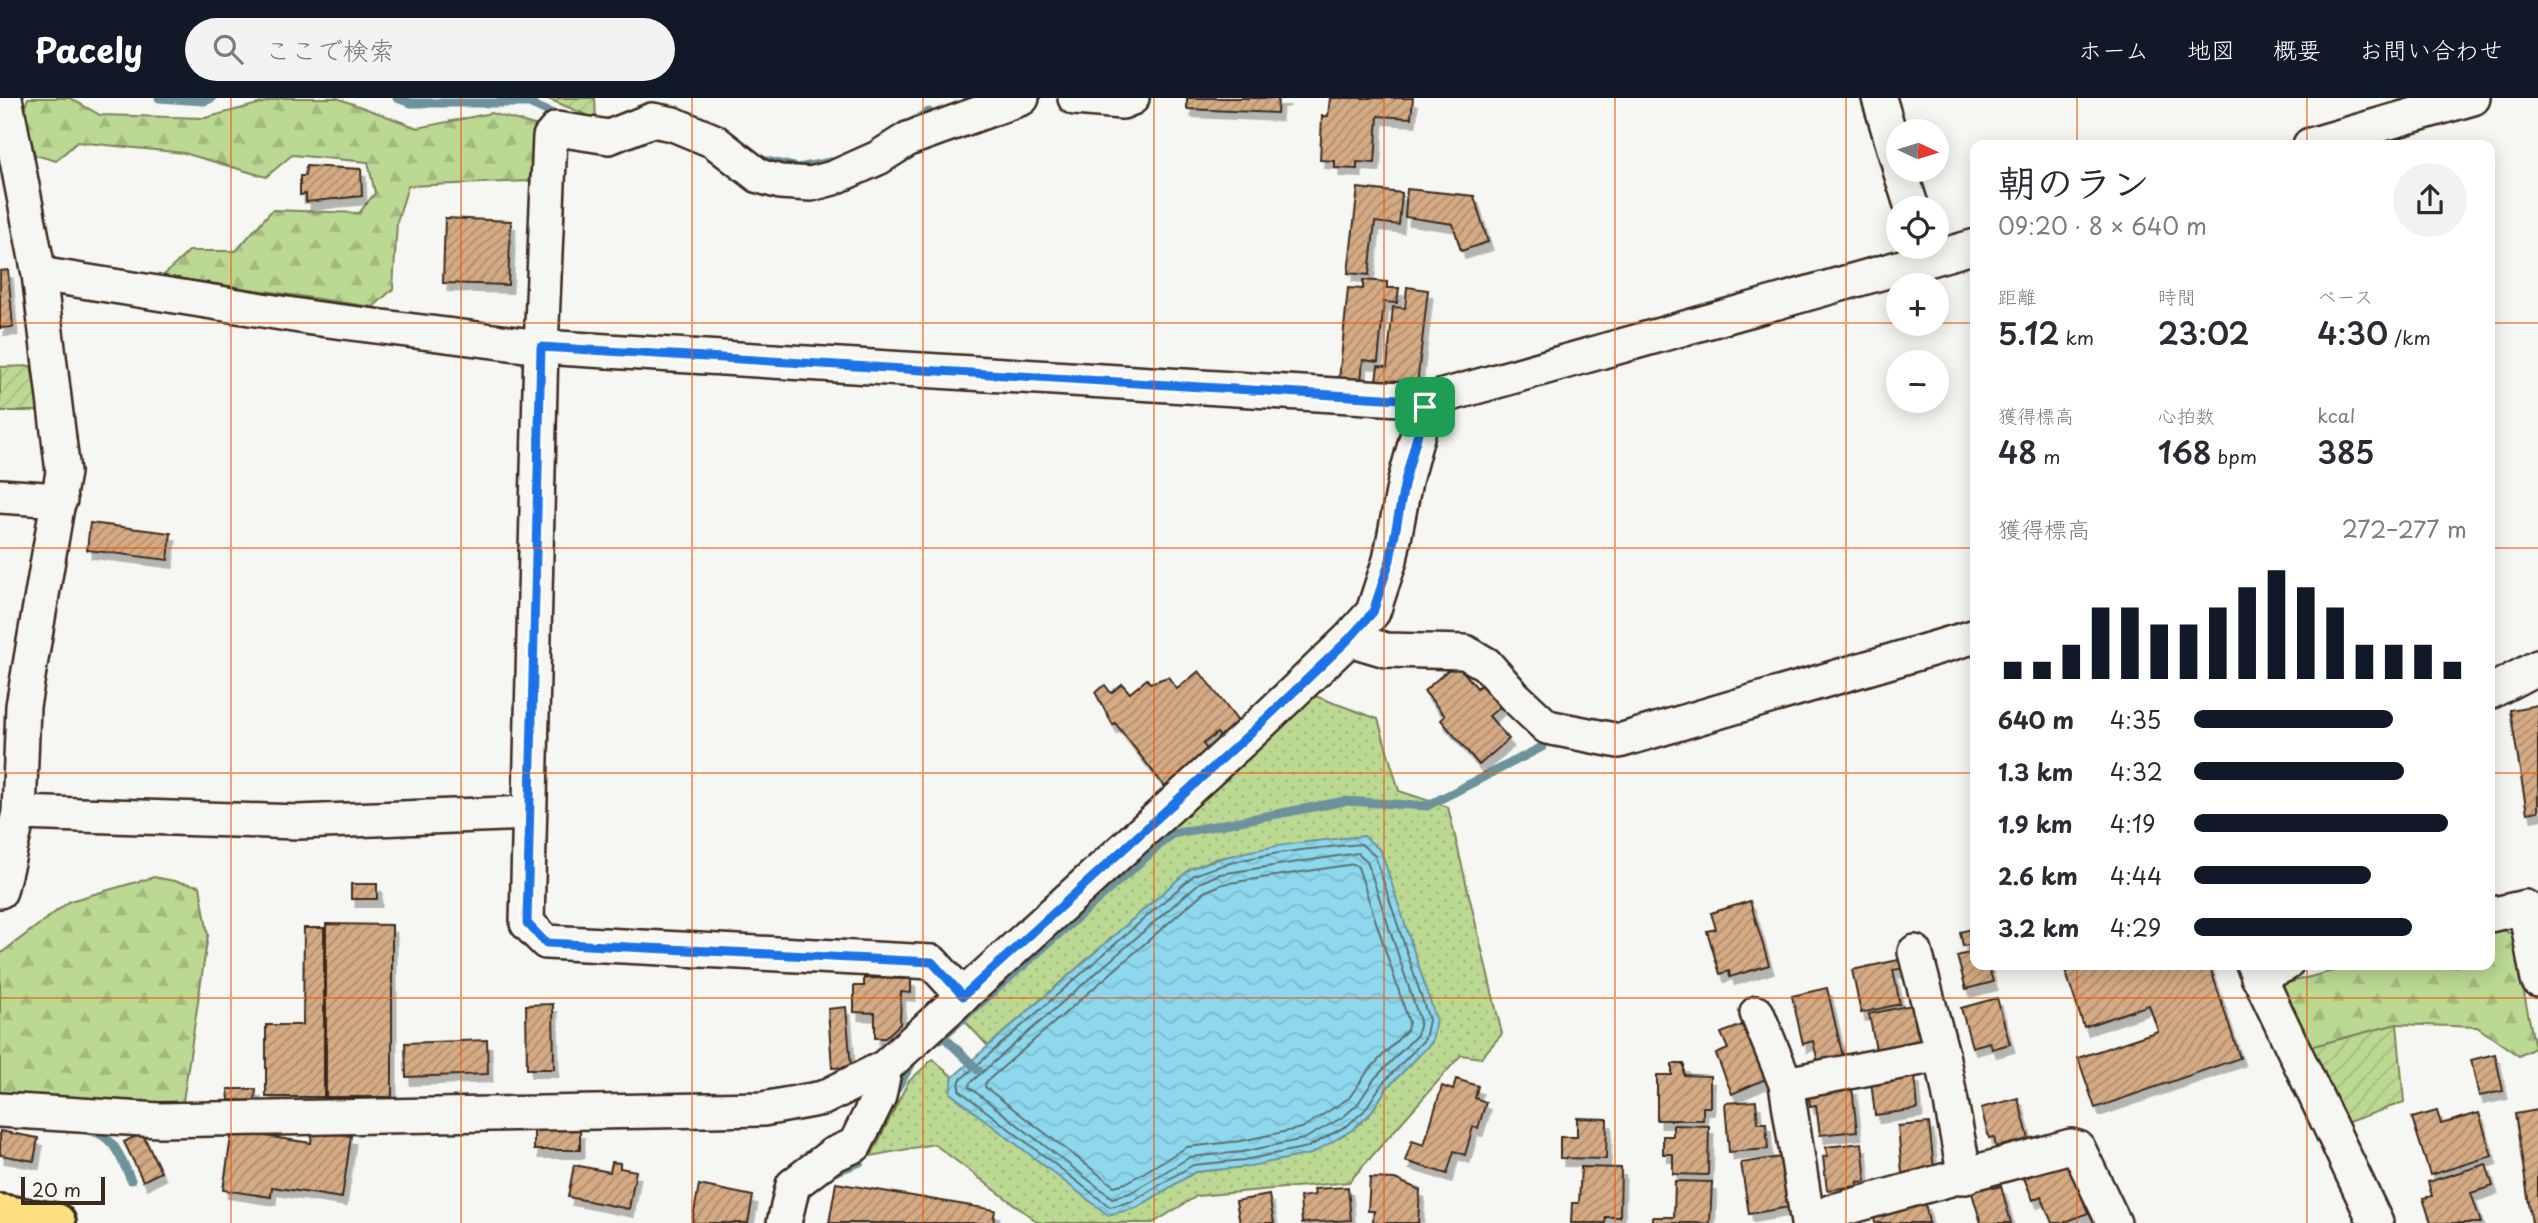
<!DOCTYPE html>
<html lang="ja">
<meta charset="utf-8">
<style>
body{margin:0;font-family:"Playpen Sans","Klee One",sans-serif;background:#f2f2f3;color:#2b2b33;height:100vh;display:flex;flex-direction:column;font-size:26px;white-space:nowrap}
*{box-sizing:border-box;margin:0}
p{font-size:23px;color:#7c7c81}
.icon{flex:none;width:38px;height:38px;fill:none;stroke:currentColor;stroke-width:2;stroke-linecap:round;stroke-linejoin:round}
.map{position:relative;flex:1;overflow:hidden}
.sheet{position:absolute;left:1970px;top:42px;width:525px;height:830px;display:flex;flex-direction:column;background:#fff;border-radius:14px;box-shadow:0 4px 18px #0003}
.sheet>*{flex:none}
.needle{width:46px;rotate:94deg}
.tools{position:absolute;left:1886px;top:21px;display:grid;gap:14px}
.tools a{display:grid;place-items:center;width:63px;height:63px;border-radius:50%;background:#fff;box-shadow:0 4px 18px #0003;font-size:35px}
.scale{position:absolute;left:21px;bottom:18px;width:84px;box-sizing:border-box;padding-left:7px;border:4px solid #3b2a1e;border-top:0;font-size:19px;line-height:24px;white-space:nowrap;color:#3b2a1e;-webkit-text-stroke:5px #f6f6f2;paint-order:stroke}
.pin{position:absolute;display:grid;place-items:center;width:60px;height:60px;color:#fff;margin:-30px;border-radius:14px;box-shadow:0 4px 10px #0006}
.round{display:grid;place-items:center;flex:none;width:74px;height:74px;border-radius:37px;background:#f2f2f3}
.summary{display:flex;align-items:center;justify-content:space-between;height:119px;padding:0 28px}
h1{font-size:38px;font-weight:600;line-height:52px}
.figures{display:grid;grid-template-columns:repeat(3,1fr);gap:10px;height:119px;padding:7px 28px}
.figures div{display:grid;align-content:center}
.figures b{font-size:30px;font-weight:600}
.figures small{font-size:19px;font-weight:400}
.figures p{font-size:19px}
.chart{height:196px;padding:14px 28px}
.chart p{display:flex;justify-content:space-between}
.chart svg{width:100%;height:126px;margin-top:7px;stroke:#111827;stroke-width:6}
ul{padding:0 28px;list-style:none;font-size:23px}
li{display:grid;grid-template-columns:112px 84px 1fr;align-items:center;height:52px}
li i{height:18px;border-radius:9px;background:#111827}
header{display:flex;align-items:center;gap:42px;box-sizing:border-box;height:98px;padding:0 35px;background:#111827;color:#fff}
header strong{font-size:33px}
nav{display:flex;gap:38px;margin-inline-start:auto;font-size:24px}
.search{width:490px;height:63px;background:#f2f2f3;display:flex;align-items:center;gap:18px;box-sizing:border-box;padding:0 24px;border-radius:38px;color:#7c7c81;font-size:26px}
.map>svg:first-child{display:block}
</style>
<header>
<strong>Pacely</strong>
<div class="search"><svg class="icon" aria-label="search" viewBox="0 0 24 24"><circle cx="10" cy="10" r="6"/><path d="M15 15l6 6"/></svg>ここで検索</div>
<nav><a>ホーム</a><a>地図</a><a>概要</a><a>お問い合わせ</a></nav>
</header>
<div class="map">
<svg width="2538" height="1125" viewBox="0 0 2538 1125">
<defs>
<pattern id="grass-dots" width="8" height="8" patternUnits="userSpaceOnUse" patternTransform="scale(1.75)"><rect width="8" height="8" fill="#bbd992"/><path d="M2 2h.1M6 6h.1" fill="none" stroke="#a2ba7d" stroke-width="1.8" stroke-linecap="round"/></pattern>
<pattern id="forest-firs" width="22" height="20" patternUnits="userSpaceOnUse" patternTransform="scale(1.75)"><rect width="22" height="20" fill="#bbd992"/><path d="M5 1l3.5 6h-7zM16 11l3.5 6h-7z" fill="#a2ba7d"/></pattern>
<pattern id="garden-furrows" width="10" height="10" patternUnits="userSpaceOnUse" patternTransform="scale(1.75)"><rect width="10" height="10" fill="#bbd992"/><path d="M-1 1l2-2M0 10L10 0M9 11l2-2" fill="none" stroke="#a2ba7d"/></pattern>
<pattern id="water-waves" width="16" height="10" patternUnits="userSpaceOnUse" patternTransform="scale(1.75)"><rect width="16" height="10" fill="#8ed8ee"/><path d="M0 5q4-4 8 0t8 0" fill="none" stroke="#7bbacc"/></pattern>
<pattern id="building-hatch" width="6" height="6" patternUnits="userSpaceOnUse" patternTransform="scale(1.75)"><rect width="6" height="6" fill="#d4ab85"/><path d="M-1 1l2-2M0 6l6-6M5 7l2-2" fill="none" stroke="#ad8b6c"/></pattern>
<filter id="shadow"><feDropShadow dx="4.5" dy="8" stdDeviation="0" flood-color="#0004"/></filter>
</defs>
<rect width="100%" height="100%" fill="#f6f6f2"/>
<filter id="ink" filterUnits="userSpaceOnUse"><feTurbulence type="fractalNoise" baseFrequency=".0143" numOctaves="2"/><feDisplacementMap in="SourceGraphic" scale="14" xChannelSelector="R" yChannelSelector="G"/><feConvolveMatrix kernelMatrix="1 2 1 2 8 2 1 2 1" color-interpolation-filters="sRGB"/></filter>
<g filter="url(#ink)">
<path fill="url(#grass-dots)" stroke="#7b8258" stroke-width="2" d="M 1315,598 L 1378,621 L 1399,693 L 1448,709 L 1502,936 L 1481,960 L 1461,957 L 1349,1084 L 1197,1098 L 1153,1125 L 1039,1125 L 934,1046 L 871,1058 L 908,984 L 933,961 L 953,979 L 950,995 L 1136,1110 L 1195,1074 L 1245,1069 L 1369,1017 L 1387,990 L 1432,944 L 1307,744 L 1215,761 L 1190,771 L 988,948 L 959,917 Z"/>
<g fill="url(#forest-firs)" stroke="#7b8258" stroke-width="2">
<path d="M 28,0 L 70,0 L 100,17 L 205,20 L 281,0 L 337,0 L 418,30 L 491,15 L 538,28 L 529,83 L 408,88 L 397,124 L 393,191 L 373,209 L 163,178 L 189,153 L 236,153 L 272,112 L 359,115 L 375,95 L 368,64 L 292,57 L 266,79 L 184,55 L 77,44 L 56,63 L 35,57 L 24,13 Z"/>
<path d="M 154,779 L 200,788 L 208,837 L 182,1010 L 0,999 L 0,856 L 70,803 Z"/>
<path d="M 2496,829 L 2512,836 L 2535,950 L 2519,958 L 2477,929 L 2397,926 L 2306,950 L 2280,887 L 2358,866 L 2490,866 L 2490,830 Z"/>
</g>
<g fill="url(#garden-furrows)" stroke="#7b8258" stroke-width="2">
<path d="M 546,0 L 595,0 L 596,21 Z"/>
<path d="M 31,268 L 39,313 L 0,313 L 0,269 Z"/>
<path d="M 2397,926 L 2404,1004 L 2340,1027 L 2306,950 Z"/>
</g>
<path fill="url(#water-waves)" stroke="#6d929b" stroke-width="2" d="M 1364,738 L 1381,753 L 1436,921 L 1432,944 L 1387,990 L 1369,1017 L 1352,1032 L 1311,1056 L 1245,1069 L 1195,1074 L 1136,1110 L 1108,1117 L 950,995 L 953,979 L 1190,771 C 1244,749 1306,744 1364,738 Z"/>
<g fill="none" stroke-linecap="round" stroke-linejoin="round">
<g stroke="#5c7071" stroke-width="2">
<path d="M 1361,746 L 1375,758 L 1429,922 L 1425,941 L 1382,986 L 1364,1013 L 1348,1027 L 1308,1049 L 1244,1062 L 1193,1067 L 1133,1103 L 1110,1109 L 959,992 L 960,982 L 1194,777 C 1245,756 1306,751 1361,746 Z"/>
<path d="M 1358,755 L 1367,763 L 1420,923 L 1417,937 L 1375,980 L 1357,1007 L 1343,1019 L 1304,1041 L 1242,1054 L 1190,1059 L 1130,1095 L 1112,1100 L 969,989 L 970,985 L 1199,785 L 1220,776 Z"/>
<path d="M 1354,766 L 1358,769 L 1409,924 L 1407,932 L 1368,973 L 1349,1000 L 1302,1030 L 1241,1043 L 1187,1049 L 1126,1085 L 1114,1088 L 985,989 L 986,984 L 1204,794 L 1223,786 Z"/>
</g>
<g stroke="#6d929b" stroke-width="9">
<path d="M 159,0 L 204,3 L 212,0"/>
<path d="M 397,0 L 411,5 L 529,5 L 562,20"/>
<path d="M 966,2 L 971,0"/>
<path d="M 912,24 L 929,14"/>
<path d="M 762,62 L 798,70 L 831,64"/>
<path d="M 943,938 L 1172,736 L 1345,703 L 1427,708 L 1542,649"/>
<path d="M 940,941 L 943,938 L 978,972"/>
<path d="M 895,993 L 911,967"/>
<path d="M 90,1033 C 114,1036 122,1063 131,1082"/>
<path d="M 829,1076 L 860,1064 L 866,1053"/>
</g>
</g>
<g fill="url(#building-hatch)" stroke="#3b2a1e" stroke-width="2" filter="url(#shadow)">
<path d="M 1187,0 L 1286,0 L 1278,1 L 1277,15 L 1187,11 Z"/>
<path d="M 1330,0 L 1413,0 L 1411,20 L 1378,18 L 1375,65 L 1357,64 L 1357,71 L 1335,70 L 1335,63 L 1320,62 L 1322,18 L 1328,18 Z"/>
<path d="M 306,68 L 361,71 L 362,98 L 306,104 L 306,96 L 300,97 L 300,78 L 305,78 Z"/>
<path d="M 1358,90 L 1402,95 L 1399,127 L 1375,124 L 1369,177 L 1348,175 Z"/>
<path d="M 1407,91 L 1474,98 L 1488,144 L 1461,153 L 1453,126 L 1405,119 Z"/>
<path d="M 445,120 L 511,123 L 508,187 L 443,185 Z"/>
<path d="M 8,172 L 13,229 L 0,230 L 0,173 Z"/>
<path d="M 1363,182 L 1387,184 L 1387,190 L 1399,190 L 1397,205 L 1384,204 L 1378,264 L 1363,262 L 1361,284 L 1339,282 L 1348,190 L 1363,191 Z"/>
<path d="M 1407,189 L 1428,192 L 1417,287 L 1376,282 L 1378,268 L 1387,269 L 1393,209 L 1405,210 Z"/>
<path d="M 90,425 L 171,435 L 168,462 L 87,452 Z"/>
<path d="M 1456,565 L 1477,590 L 1483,585 L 1502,607 L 1489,618 L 1509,641 L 1479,667 L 1441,622 L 1445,618 L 1424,593 Z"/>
<path d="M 1199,573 L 1240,626 L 1221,640 L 1217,635 L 1203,646 L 1209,654 L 1165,689 L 1115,625 L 1113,627 L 1095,594 L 1105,587 L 1111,595 L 1122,586 L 1130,595 L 1147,581 L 1150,585 L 1168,579 L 1177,591 Z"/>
<path d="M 2538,607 L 2538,713 L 2527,715 L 2510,612 Z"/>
<rect x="351" y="786" width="26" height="15"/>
<path d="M 1750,803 L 1769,867 L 1730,879 L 1729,873 L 1720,876 L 1707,833 L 1716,831 L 1711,815 Z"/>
<path d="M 326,826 L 392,827 L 392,999 L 326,999 Z"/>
<path d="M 304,830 L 324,830 L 324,999 L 266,999 L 266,927 L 303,927 Z"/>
<path d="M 1976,830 L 1976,845 L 1963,848 L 1960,834 Z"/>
<path d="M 1976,853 L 1976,866 L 1988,866 L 1993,884 L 1966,891 L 1957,858 Z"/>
<path d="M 1903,861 L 1905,870 L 1893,872 L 1900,906 L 1861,915 L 1852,872 Z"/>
<path d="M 2074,866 L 2209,866 L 2240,960 L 2095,1010 L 2078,960 L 2158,933 L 2149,907 L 2084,929 L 2064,869 Z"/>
<path d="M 864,880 L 911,881 L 911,895 L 901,894 L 900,926 L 885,940 L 875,940 L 875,915 L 854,914 L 854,888 L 864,888 Z"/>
<path d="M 1827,890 L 1843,959 L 1818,964 L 1813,943 L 1803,946 L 1792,898 Z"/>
<path d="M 1997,900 L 2010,946 L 1992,951 L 1990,944 L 1972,949 L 1961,910 Z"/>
<path d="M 553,906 L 554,971 L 527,971 L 526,907 Z"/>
<path d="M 1912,907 L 1917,934 L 1921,933 L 1924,947 L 1877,957 L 1869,916 Z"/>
<path d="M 846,909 L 851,969 L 832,970 L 828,911 Z"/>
<path d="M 1745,926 L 1768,980 L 1732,996 L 1716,956 L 1728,951 L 1721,935 Z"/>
<path d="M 487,942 L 488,976 L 406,979 L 405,945 Z"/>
<path d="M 2495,956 L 2503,993 L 2479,998 L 2471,962 Z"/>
<path d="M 1672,966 L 1684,966 L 1684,977 L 1710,978 L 1710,1009 L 1703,1009 L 1703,1022 L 1657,1022 L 1657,977 L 1672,977 Z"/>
<path d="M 1915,978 L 1918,1011 L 1875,1017 L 1871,983 Z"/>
<path d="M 1456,981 L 1478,988 L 1475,1000 L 1486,1004 L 1478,1030 L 1473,1029 L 1465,1057 L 1454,1053 L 1447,1076 L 1405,1063 L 1412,1043 L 1424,1047 L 1442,988 L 1453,992 Z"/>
<path d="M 1852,989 L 1857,1033 L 1820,1037 L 1816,1007 L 1810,1008 L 1808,995 Z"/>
<path d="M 228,991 L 256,991 L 255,1003 L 229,1002 Z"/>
<path d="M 2018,1000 L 2029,1041 L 1996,1049 L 1994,1039 L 1989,1040 L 1981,1010 Z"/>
<path d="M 1756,1003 L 1758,1025 L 1766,1025 L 1768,1051 L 1729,1054 L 1725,1005 Z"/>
<path d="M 2538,1012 L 2538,1125 L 2532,1125 L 2515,1016 Z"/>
<path d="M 2437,1013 L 2441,1026 L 2479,1015 L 2492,1058 L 2430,1077 L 2412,1020 Z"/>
<path d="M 1577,1020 L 1607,1021 L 1606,1061 L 1560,1060 L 1560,1039 L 1577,1039 Z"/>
<path d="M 1929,1025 L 1934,1071 L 1902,1075 L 1898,1028 Z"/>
<path d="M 1673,1027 L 1709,1028 L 1708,1077 L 1673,1076 L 1673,1056 L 1663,1056 L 1663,1038 L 1673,1038 Z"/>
<path d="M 534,1031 L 580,1032 L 580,1052 L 534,1052 Z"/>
<path d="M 312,1032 L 351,1038 L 342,1100 L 272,1089 L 271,1099 L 223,1092 L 232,1033 L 311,1045 Z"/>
<path d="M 0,1033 L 38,1040 L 34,1063 L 0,1057 Z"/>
<path d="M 142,1035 L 161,1074 L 143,1083 L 124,1044 Z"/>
<path d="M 1862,1045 L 1866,1083 L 1858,1084 L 1858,1088 L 1827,1092 L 1823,1059 L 1827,1058 L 1826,1049 Z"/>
<path d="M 1781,1059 L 1789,1109 L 1749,1116 L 1741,1065 Z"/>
<path d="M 2068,1063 L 2088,1115 L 2063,1125 L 2052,1125 L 2041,1098 L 2033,1102 L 2024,1080 Z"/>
<path d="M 612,1064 L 620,1065 L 620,1070 L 636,1073 L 629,1111 L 568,1099 L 574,1067 L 610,1074 Z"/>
<path d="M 2486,1066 L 2493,1088 L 2471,1095 L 2481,1125 L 2431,1125 L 2423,1100 L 2432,1098 L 2428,1084 Z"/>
<path d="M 1581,1069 L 1621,1070 L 1620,1119 L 1606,1119 L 1605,1125 L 1571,1125 L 1572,1105 L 1579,1105 Z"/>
<path d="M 1370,1080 L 1395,1081 L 1420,1092 L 1418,1125 L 1373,1125 L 1374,1113 L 1368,1113 Z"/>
<path d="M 1675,1083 L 1712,1084 L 1710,1125 L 1653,1125 L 1653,1119 L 1674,1119 Z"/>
<path d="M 836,1085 L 995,1112 L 993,1125 L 829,1125 Z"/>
<path d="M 1992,1086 L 1993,1090 L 2001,1088 L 2011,1125 L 1981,1125 L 1971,1092 Z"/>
<path d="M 699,1087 L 753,1098 L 748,1125 L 692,1125 Z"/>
<path d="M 1348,1089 L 1351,1122 L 1302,1125 L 1300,1099 L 1315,1097 L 1314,1091 Z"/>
<path d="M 1269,1097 L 1274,1125 L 1240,1125 L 1236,1103 Z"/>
<path d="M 1925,1104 L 1929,1125 L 1875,1125 L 1873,1114 Z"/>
</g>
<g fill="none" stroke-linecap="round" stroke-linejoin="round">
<defs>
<g id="street">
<path d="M 1075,0 L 1122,4 L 1132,0"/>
<path d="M 1879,0 L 1899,67"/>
<path d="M 2310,47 L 2473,0"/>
<path d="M 1900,72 L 1912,110"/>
<path d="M 39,176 L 312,220 L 541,249 L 1400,301 L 1425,309"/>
<path d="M 0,398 L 60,402"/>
<path d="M 1349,541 L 1386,552 L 1465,554 L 1486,566 L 1514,598 L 1547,629 L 1619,643 L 1976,538"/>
<path d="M 2490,594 L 2538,569"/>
<path d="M 19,715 L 298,724 L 529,715"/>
<path d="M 0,793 L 19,715 L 23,608 L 63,374 L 39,176 L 5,0"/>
<path d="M 2490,817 L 2525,809 L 2538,882"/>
<path d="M 1915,854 L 1942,956 L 1965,1079"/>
<path d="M 2253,866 L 2376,1125"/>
<path d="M 2258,879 L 2286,866"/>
<path d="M 963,898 L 932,864 L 546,844 L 527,825 L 541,249 L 550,39 L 557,31 L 609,39 L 652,22 L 673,26 L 714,43 L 759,78 L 780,84 L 811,86 L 833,80 L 878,60 L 908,41 L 1022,0"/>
<path d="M 1757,915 L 1786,986 L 1808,1125"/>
<path d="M 1786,986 L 1942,956"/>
<path d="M 0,1012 L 159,1022 L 763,1011 L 823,1000 L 885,969 L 1257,629 L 1349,541 L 1373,514 L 1390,462 L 1405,383 L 1425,309 L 1440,299 L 1976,148"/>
<path d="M 784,1125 L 793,1087 L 832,1057 L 855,1047 L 879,998 L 885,969"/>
<path d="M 1812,1125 L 1830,1114 L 2071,1048 L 2078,1050 L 2114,1125"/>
</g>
<path id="primary" d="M 0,1116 L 56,1125"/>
</defs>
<use href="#street" stroke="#3b2a1e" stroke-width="38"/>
<use href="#primary" stroke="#3b2a1e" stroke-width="44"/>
<use href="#street" stroke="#f6f6f2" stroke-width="33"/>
<use href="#primary" stroke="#fce080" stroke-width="38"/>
</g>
</g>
<g fill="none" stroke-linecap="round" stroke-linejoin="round" filter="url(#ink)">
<defs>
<path id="route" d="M 541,249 L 1400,301 L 1425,309 L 1405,383 L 1390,462 L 1373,514 L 1349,541 L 1257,629 L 963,898 L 932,864 L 546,845 L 527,825 Z"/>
</defs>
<use href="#route" stroke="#fff" stroke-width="14"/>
<use href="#route" stroke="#1a73e8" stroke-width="9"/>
</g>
<path fill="none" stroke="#e8590c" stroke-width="2" stroke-opacity="0.55" d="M 231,0 L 231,1125M 461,0 L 461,1125M 692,0 L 692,1125M 923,0 L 923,1125M 1154,0 L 1154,1125M 1384,0 L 1384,1125M 1615,0 L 1615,1125M 1846,0 L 1846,1125M 2077,0 L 2077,47M 2307,0 L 2307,47M 0,225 L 1899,225M 1937,225 L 1976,225M 2490,225 L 2538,225M 0,450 L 1976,450M 2490,450 L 2538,450M 0,675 L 1976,675M 2490,675 L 2538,675M 2077,866 L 2077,1125M 2307,866 L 2307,1125M 0,900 L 2538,900"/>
</svg>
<div class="tools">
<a><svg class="needle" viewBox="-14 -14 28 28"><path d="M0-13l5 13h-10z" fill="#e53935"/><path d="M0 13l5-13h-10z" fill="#7c7c81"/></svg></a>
<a><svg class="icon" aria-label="locate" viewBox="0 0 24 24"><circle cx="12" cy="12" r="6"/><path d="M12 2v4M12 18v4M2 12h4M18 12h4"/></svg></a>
<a>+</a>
<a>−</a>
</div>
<div class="scale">20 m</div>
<div class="pin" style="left:1425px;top:309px;background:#1e9e55"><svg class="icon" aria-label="arrive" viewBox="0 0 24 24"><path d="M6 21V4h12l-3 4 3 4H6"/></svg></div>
<section class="sheet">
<div class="summary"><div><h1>朝のラン</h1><p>09:20 · 8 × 640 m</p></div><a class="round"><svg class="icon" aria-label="share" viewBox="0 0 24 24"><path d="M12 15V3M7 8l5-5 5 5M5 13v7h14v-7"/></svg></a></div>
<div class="figures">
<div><p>距離</p><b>5.12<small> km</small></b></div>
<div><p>時間</p><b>23:02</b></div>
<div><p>ペース</p><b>4:30<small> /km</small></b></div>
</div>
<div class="figures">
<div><p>獲得標高</p><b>48<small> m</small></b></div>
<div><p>心拍数</p><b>168<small> bpm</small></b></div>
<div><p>kcal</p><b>385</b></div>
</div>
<div class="chart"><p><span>獲得標高</span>272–277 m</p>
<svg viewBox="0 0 160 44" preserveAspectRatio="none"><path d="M5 44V38M15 44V38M25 44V32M35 44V19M45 44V19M55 44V25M65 44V25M75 44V19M85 44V12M95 44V6M105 44V12M115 44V19M125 44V32M135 44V32M145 44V32M155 44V38"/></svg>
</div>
<ul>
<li><b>640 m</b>4:35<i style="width:73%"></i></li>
<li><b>1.3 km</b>4:32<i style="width:77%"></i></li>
<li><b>1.9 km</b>4:19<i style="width:93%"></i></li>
<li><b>2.6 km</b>4:44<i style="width:65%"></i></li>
<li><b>3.2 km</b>4:29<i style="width:80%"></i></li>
</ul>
</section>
</div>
